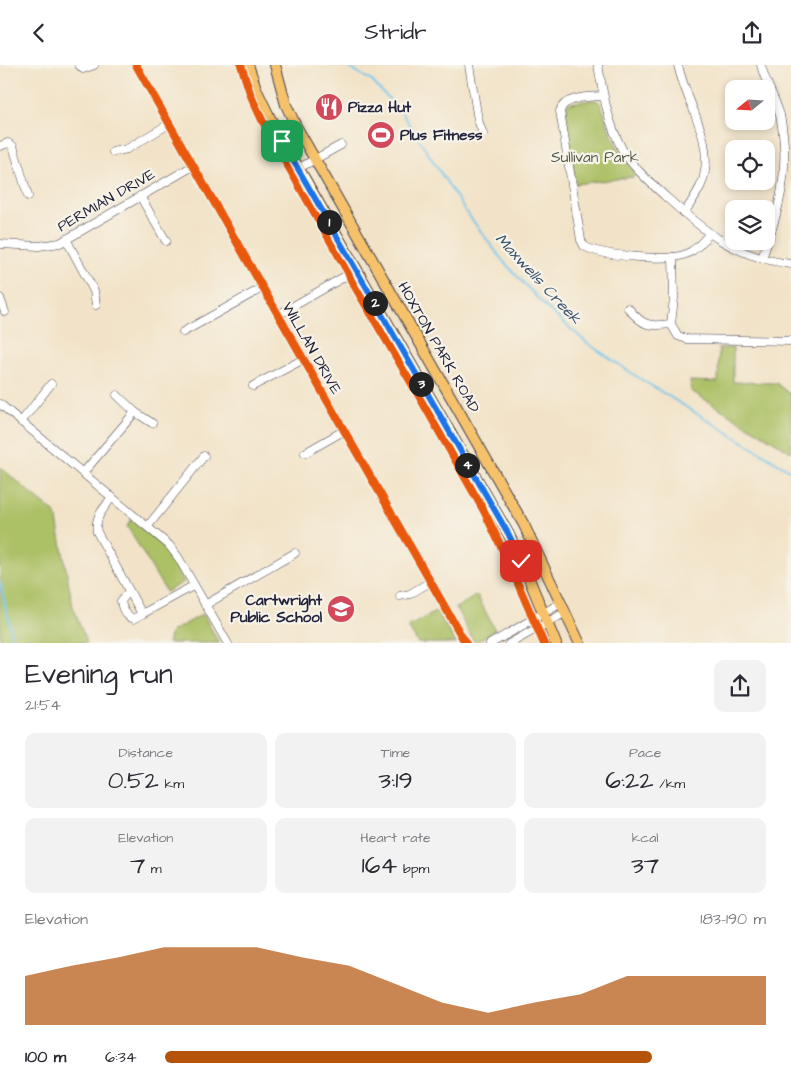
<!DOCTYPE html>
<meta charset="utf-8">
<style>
body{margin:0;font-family:"Architects Daughter",sans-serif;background:#f2f2f3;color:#2b2b33;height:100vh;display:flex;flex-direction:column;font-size:19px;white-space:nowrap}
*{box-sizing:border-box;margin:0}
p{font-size:16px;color:#7c7c81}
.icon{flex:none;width:28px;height:28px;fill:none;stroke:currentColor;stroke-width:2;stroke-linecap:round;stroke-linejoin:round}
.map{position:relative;height:578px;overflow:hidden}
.side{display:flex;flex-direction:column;background:#fff;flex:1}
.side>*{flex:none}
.needle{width:32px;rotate:252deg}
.controls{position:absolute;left:725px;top:15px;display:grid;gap:10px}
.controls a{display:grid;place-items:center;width:50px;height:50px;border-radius:10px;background:#fff;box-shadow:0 2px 8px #0003;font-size:25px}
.pin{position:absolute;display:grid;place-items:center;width:42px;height:42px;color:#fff;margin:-21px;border-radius:10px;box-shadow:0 2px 8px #0006}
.km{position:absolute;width:25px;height:25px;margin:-12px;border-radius:50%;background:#222;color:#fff;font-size:14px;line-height:25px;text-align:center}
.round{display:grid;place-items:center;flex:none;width:52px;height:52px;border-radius:10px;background:#f2f2f3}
.summary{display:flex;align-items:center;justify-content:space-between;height:85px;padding:0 25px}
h1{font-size:28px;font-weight:600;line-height:38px}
.stats{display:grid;grid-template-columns:repeat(3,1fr);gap:8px;height:85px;padding:5px 25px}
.stats div{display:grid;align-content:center;border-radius:10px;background:#f2f2f3;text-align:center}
.stats b{font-size:25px;font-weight:600}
.stats small{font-size:14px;font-weight:400}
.stats p{font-size:14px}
.chart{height:140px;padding:10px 25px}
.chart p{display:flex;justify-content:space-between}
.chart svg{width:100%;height:90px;margin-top:5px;fill:#b45309;opacity:.7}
ul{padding:0 25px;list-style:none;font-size:16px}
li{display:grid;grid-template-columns:80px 60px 1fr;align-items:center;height:38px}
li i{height:12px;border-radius:6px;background:#b45309}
header{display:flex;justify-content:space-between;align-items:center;height:65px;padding:0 25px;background:#fff;font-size:22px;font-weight:600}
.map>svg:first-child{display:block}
</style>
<header><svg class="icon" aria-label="back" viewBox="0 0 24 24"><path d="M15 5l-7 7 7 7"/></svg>Stridr<svg class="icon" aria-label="share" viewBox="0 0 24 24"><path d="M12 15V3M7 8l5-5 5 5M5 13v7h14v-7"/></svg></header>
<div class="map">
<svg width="791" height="579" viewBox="0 0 791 579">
<rect width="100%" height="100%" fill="#f7f3e8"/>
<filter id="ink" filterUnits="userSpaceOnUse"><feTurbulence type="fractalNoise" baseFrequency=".02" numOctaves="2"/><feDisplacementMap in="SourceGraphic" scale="10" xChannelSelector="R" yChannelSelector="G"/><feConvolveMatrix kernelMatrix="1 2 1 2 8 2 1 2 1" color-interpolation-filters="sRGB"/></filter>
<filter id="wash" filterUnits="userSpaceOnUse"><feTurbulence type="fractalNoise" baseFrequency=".0096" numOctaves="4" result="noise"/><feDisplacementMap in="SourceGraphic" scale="20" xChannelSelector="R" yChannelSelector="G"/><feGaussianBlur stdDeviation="1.12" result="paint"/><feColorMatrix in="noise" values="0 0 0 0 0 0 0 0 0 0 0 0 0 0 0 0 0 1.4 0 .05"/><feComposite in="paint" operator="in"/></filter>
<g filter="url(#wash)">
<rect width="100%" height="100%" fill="#f2e3c8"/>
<g fill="#acc065" stroke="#677150">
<path d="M 594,35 L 598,36 L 601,39 L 609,64 L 619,85 L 636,108 L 633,112 L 575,119 L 564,47 L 565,42 L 570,38 Z"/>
<path d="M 719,283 L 733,283 L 733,317 L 776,318 L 791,330 L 791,387 L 691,326 L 690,316 L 718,317 Z"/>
<path d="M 0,402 L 56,449 L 73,542 L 87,578 L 0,578 Z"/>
<path d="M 131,455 L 167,484 L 184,517 L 166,527 L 127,461 Z"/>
<path d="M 477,530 L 495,565 L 478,576 L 473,575 L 456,543 Z"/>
<path d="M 437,546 L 456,578 L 418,578 L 408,562 Z"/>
<path d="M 203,549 L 219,578 L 168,578 L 171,567 Z"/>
</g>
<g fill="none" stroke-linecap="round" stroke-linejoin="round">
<g stroke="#6fc3eb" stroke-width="2">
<path d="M 345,0 L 372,16 L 402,48 L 464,144 L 503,196 L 546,242 L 587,278 L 642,315 L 791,406"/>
<path d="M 0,517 L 14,579"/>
</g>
</g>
</g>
<g filter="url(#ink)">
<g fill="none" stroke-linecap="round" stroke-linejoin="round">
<defs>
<g id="minor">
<path d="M 79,0 L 83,4 L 94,0"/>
<path d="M 136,0 C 246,193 355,386 466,579"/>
<path d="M 469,0 L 478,55 L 483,69"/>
<path d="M 598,0 C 603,29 608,58 622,84 C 633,103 650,117 666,132 C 706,168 735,192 791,199"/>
<path d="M 678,0 C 686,38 715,75 703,115 C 699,127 691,138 684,148"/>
<path d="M 761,0 C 765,17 775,33 780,50 C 791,103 780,144 762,193"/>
<path d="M 603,31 C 591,32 564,31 560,46 L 581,175 L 584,181 C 600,191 669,197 686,189 C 696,185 702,177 709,169"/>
<path d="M 0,81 L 8,78 L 13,81 L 28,131"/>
<path d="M 113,87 L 127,84 L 169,59"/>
<path d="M 299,103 L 341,80"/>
<path d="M 140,131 L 166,176"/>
<path d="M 66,174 L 94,226 L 96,240"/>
<path d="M 0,179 L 39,181 L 60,178 L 193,101"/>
<path d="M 673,192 L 674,233 L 671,259 L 678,271 L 687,274 L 791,276"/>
<path d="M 0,233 L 5,247"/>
<path d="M 628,243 C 643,261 649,262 671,259"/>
<path d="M 278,250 L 356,205"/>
<path d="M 183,267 L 262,223"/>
<path d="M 253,321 L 302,295"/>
<path d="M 117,330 L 135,347 L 152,358"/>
<path d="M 0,339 L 169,480 L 178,492 L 228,579"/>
<path d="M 21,357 L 51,319"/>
<path d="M 305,388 L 345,365"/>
<path d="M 83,408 L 135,347"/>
<path d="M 112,432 C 104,444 94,452 97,467 L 142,549 L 193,521"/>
<path d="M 148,461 L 204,391"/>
<path d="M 129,526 L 121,536 C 122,545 126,551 134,554 L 142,549"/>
<path d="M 400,531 L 410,529 L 430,517"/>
<path d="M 205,540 L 295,488"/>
<path d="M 490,579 L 561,538"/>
<path d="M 509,579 L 566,547"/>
</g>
<g id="major">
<path d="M 248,0 L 257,26 L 271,55 L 509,470 L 527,509 L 556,579"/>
<path d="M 275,0 L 286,40 L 297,63 L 524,460 L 580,579"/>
</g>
</defs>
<use href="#minor" stroke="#413f50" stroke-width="9"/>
<use href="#major" stroke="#413f50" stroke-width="12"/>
<use href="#minor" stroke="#fff" stroke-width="8"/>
<use href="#major" stroke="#f5c16b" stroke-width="10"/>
<defs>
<g id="cycleway">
<path d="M 136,0 C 246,193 355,386 466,579"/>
<path d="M 241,0 L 251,31 L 262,55 L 349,209 L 351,215 L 419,331 L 484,446 L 508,496 L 544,579"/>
</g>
</defs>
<use href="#cycleway" stroke="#f7f3e8" stroke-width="11"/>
<use href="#cycleway" stroke="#e8590c" stroke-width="8"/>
</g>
</g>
<g fill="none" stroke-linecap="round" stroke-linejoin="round" filter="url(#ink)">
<defs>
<path id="route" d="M 282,76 L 509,470 L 521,496"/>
</defs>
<use href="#route" stroke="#fff" stroke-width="10"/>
<use href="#route" stroke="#1a73e8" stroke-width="6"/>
</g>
<defs>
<symbol id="restaurant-disc" viewBox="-11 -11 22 22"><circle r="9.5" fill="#d1495b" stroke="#f7f3e8"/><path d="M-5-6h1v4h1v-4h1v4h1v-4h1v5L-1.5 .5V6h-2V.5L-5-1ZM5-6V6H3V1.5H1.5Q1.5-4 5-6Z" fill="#fff"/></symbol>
<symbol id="stadium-disc" viewBox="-11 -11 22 22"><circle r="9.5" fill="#d1495b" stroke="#f7f3e8"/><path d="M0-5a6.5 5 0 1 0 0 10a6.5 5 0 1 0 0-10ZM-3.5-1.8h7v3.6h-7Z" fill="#fff"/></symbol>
<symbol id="school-disc" viewBox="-11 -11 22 22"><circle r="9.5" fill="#d1495b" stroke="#f7f3e8"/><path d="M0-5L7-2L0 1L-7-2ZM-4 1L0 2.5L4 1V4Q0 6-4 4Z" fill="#fff"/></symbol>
</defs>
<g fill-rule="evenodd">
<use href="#restaurant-disc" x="313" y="26" width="32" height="32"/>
<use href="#stadium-disc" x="365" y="54" width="32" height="32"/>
<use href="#school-disc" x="325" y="528" width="32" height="32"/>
</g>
<g text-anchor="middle" stroke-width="4.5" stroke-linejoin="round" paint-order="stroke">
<g font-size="15" font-weight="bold" fill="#22223b" stroke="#f7f3e8" text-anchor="start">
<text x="348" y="47">Pizza Hut</text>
<text x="400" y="75">Plus Fitness</text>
<text x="322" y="540" text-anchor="end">Cartwright<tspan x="322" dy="17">Public School</tspan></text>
</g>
<g font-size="15" fill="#52594a" stroke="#f7f3e8">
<text x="595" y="97">Sullivan Park</text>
</g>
<g font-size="15" fill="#22223b" stroke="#f7f3e8">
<text transform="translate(106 135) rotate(-30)" y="5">PERMIAN DRIVE</text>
<text transform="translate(439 282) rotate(60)" y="5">HOXTON PARK ROAD</text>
<text transform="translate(312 283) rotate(60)" y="5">WILLAN DRIVE</text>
</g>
<g font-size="16" font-style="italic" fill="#395270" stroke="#f7f3e8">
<text transform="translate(539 213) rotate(47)" y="6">Maxwells Creek</text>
</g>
</g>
</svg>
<div class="controls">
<a><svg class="needle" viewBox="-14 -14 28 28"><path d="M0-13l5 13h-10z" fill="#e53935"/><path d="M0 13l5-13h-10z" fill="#7c7c81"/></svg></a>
<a><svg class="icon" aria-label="locate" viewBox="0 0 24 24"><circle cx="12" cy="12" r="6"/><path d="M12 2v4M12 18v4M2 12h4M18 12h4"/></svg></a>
<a><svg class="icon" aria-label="layers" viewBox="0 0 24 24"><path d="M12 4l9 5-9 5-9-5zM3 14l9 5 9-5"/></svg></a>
</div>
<div class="pin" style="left:282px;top:76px;background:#1e9e55"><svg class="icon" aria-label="arrive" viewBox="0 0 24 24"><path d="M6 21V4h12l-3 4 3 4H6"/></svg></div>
<div class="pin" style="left:521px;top:496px;background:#d93025"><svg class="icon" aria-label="check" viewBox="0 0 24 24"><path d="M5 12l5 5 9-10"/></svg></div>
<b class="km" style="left:329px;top:157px">1</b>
<b class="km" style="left:375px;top:238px">2</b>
<b class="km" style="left:421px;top:319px">3</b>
<b class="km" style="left:467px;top:400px">4</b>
</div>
<section class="side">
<div class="summary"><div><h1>Evening run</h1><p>21:54</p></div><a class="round"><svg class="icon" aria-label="share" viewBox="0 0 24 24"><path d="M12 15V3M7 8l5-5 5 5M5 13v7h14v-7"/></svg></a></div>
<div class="stats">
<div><p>Distance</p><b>0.52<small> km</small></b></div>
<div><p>Time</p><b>3:19</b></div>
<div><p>Pace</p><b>6:22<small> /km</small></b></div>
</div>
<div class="stats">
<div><p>Elevation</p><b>7<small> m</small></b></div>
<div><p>Heart rate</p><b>164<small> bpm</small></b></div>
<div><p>kcal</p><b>37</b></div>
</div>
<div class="chart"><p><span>Elevation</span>183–190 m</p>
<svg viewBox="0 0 160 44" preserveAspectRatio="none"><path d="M0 44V20L10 15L20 11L30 6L40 6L50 6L60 11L70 15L80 24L90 33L100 38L110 33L120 29L130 20L140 20L150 20L160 20V44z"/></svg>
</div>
<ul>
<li><b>100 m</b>6:34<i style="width:81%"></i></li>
</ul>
</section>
